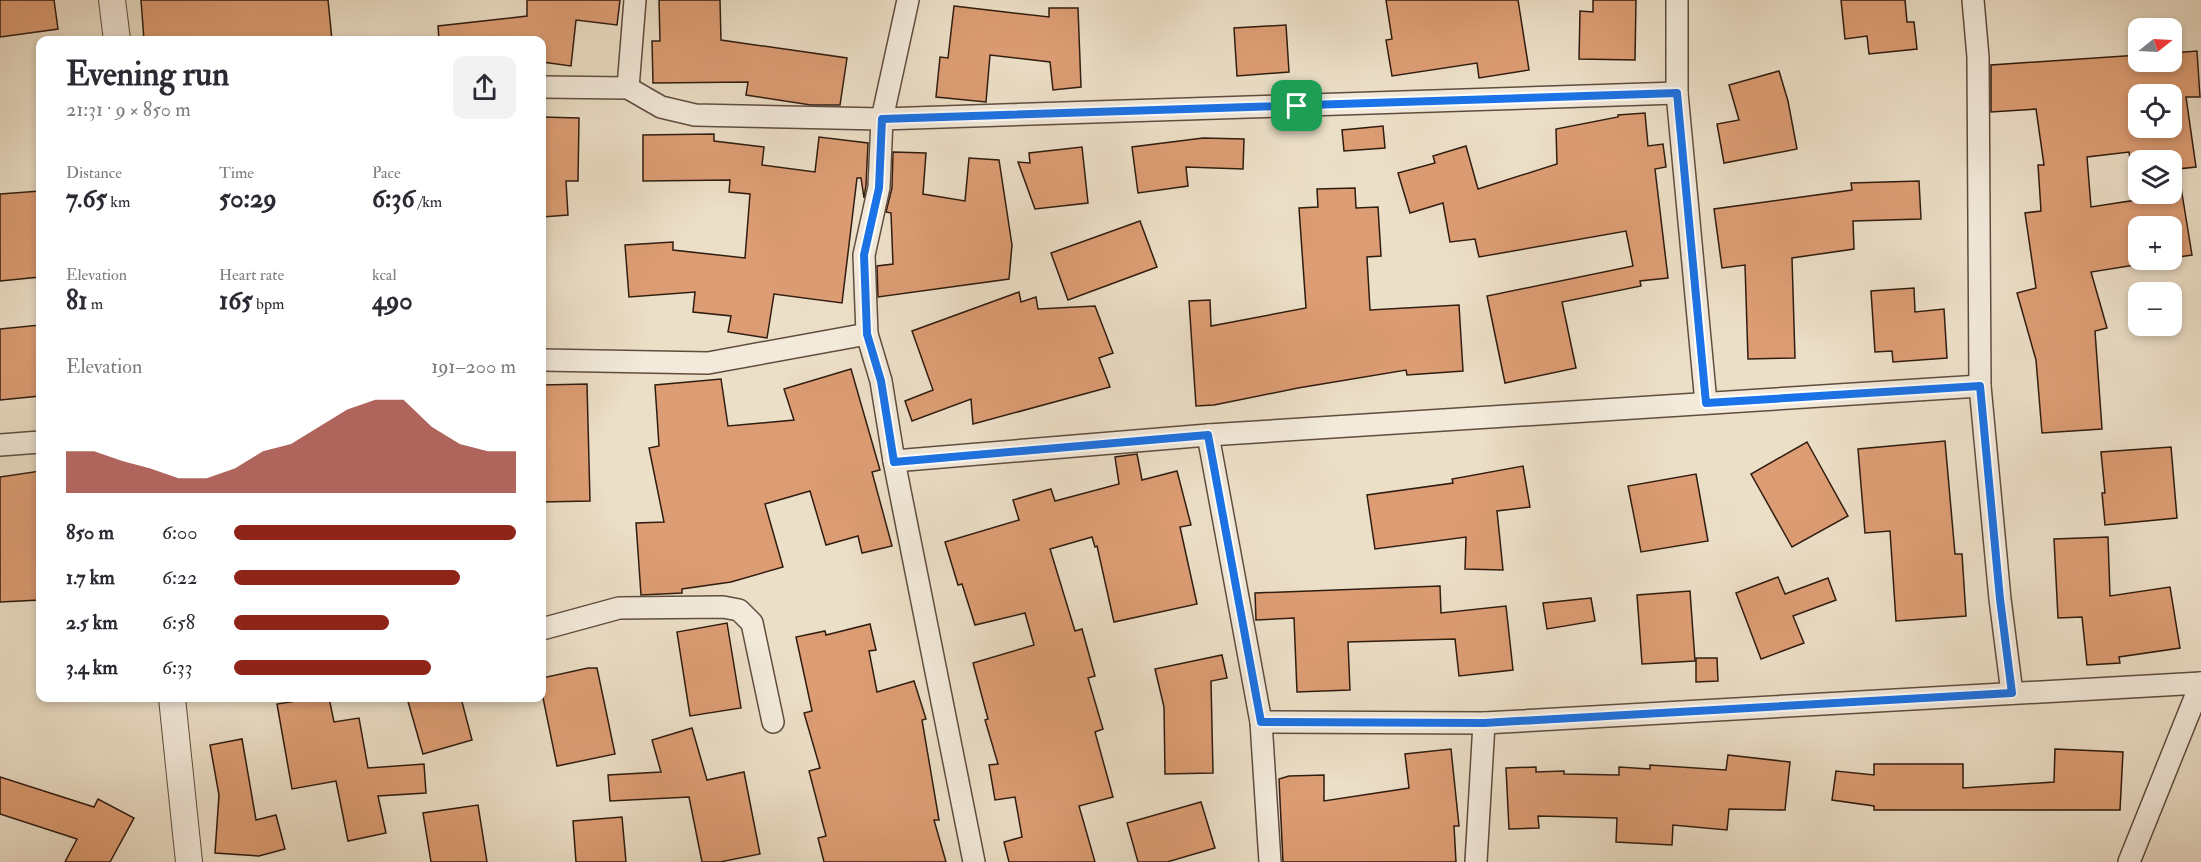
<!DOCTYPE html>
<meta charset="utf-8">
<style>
body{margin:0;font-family:"IM FELL Double Pica",serif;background:#f2f2f3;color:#2b2b33;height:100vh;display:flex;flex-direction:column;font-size:22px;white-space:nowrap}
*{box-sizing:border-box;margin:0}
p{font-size:20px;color:#7c7c81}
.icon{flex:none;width:33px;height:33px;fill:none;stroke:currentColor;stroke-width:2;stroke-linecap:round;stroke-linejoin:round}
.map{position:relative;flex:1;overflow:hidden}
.panel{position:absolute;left:36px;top:36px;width:510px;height:666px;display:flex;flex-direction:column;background:#fff;border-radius:12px;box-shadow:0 3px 9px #0003}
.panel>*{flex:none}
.needle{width:39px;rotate:72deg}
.tools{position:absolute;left:2128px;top:18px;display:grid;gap:12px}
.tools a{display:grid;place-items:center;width:54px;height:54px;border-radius:12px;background:#fff;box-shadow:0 3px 9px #0003;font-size:30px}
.pin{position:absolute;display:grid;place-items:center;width:51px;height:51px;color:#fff;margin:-26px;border-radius:12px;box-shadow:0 3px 9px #0006}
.round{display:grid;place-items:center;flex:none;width:63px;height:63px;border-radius:12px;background:#f2f2f3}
.summary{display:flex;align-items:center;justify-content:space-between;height:102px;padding:0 30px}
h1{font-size:33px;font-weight:700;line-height:45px}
.metrics{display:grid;grid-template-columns:repeat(3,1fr);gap:9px;height:102px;padding:6px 30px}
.metrics div{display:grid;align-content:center}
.metrics b{font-size:26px;font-weight:700}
.metrics small{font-size:16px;font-weight:400}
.metrics p{font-size:16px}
.chart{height:168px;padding:12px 30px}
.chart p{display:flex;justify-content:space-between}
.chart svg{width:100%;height:108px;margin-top:6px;fill:#8f2418;opacity:.7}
ul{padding:0 30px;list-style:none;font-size:20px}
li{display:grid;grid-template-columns:96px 72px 1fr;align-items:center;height:45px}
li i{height:15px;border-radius:8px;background:#8f2418}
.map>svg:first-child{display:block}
</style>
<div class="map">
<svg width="2201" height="862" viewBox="0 0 2201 862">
<rect width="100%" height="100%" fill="#ecdfc7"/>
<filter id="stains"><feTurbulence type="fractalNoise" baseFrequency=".00333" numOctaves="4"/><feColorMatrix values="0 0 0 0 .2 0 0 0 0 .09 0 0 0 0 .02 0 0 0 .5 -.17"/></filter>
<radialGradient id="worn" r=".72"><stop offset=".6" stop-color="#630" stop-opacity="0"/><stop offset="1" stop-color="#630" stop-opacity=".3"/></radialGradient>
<g fill="#dd9d74" stroke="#301c10" stroke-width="1.5" fill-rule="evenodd">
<path d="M 0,0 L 54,0 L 58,29 L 0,37 Z"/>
<path d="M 141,0 L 328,0 L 332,40 L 144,40 Z"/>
<path d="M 527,0 L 620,0 L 617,25 L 576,20 L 571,66 L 542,62 L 542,40 L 439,40 L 438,26 L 527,16 Z"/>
<path d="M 659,0 L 720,0 L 721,40 L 847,58 L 840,105 L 811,105 L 746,95 L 748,82 L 653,83 L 652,41 L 660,41 Z"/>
<path d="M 1386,0 L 1518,0 L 1529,70 L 1479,78 L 1477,63 L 1392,76 L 1386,40 L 1392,39 Z"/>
<path d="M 1593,0 L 1636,0 L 1635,60 L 1579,59 L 1580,11 L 1593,12 Z"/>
<path d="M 1841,0 L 1905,0 L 1907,22 L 1914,22 L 1917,49 L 1869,54 L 1867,36 L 1845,39 Z"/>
<path d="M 954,6 L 1049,17 L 1049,8 L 1078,8 L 1081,87 L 1053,90 L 1050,62 L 990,55 L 986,102 L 936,97 L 940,57 L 948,58 Z"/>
<path d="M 1286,25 L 1289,72 L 1237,76 L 1234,28 Z"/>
<path d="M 2197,51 L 2200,97 L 2186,97 L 2196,167 L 2178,169 L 2192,255 L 2172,258 L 2172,226 L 2139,226 L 2139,260 L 2166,260 L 2091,272 L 2107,328 L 2095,331 L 2102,429 L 2042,433 L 2036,360 L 2017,293 L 2036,288 L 2025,213 L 2041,211 L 2038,165 L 2044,165 L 2036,109 L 1991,112 L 1991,65 L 2139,55 L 2139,62 L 2172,62 L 2172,53 ZM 2139,94 L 2172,94 L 2172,128 L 2139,128 ZM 2129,152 L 2136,200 L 2091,207 L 2087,157 ZM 2139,160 L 2172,160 L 2172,194 L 2139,194 Z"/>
<path d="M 1779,71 L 1788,101 L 1797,149 L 1724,163 L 1717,124 L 1739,120 L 1729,85 Z"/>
<path d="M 1645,113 L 1648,146 L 1663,144 L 1666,167 L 1655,169 L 1668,278 L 1640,281 L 1641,286 L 1562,302 L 1576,368 L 1505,383 L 1487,296 L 1633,266 L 1626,231 L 1479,257 L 1475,239 L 1450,242 L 1443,203 L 1410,213 L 1398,173 L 1435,163 L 1433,156 L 1466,146 L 1478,189 L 1557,164 L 1556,129 L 1618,117 L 1618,115 Z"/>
<path d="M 542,117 L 579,118 L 578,181 L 566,181 L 568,215 L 542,217 Z"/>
<path d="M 1383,126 L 1385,148 L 1344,151 L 1342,130 Z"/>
<path d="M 714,134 L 714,141 L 764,147 L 762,165 L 815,172 L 819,137 L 868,143 L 866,185 L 864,198 L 861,178 L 857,178 L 842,303 L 774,294 L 767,338 L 728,332 L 731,316 L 693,312 L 695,292 L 629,297 L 625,245 L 673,242 L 673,250 L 745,258 L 750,194 L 729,192 L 730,180 L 643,181 L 643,135 Z"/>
<path d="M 1203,138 L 1244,139 L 1243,169 L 1186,167 L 1188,186 L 1138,193 L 1132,147 Z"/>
<path d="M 1082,147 L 1088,203 L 1035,209 L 1018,162 L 1030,163 L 1029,153 Z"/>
<path d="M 893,152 L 926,153 L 923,194 L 965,201 L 969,158 L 999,160 L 1012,245 L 1009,279 L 878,297 L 877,266 L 893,264 L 891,213 L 886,212 L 892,188 Z"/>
<path d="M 1919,181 L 1921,219 L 1853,221 L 1854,249 L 1792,258 L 1795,358 L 1748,359 L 1745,265 L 1722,268 L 1714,209 L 1852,190 L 1851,183 Z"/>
<path d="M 1355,188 L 1356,208 L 1378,207 L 1381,256 L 1367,257 L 1370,310 L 1459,305 L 1463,371 L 1407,375 L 1406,370 L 1298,388 L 1214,405 L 1196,406 L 1189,301 L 1210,300 L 1211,326 L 1306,308 L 1299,208 L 1318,207 L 1317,189 Z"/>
<path d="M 40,191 L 40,277 L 0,281 L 0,194 Z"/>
<path d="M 1140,221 L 1157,267 L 1068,300 L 1051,253 Z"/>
<path d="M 1914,288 L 1915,312 L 1944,309 L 1947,358 L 1893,362 L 1892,351 L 1875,352 L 1871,291 Z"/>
<path d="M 1019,292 L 1021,302 L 1036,297 L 1038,309 L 1095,306 L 1113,353 L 1099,358 L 1110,387 L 973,424 L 971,399 L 912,421 L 905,401 L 933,390 L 912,331 Z"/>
<path d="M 40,325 L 40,396 L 0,400 L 0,329 Z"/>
<path d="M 851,369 L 880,470 L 872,472 L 892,546 L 862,553 L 858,536 L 826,545 L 810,491 L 765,504 L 783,567 L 731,582 L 682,589 L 682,593 L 641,595 L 636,523 L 664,522 L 649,448 L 659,446 L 655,385 L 721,379 L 728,426 L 794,420 L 784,389 Z"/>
<path d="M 587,384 L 590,501 L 542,502 L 542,385 Z"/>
<path d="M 1945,441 L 1955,554 L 1962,554 L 1966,616 L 1896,621 L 1890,531 L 1865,533 L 1858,449 Z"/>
<path d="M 1807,442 L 1848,516 L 1792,547 L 1751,474 Z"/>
<path d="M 2171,447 L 2177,518 L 2105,525 L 2102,493 L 2105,493 L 2101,452 Z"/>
<path d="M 1137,454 L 1142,480 L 1177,471 L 1191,525 L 1180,527 L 1197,604 L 1114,622 L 1097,546 L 1095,547 L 1092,537 L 1050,549 L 1075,631 L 1082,629 L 1095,676 L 1088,678 L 1103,729 L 1095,732 L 1113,797 L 1079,806 L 1095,862 L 1009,862 L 1004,842 L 1022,837 L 1015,797 L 995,800 L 989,765 L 998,764 L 985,720 L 988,719 L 973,663 L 1034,645 L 1025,613 L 975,625 L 962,584 L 958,585 L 945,542 L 1019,520 L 1013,500 L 1051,489 L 1055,501 L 1119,484 L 1115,457 Z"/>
<path d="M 1523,466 L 1530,507 L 1497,511 L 1503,570 L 1465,569 L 1466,537 L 1375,549 L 1367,495 L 1453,483 L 1452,479 Z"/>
<path d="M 40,471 L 40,600 L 0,602 L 0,477 Z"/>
<path d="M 1696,474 L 1708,541 L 1641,552 L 1628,486 Z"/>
<path d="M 2108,537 L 2110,596 L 2170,587 L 2180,648 L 2119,657 L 2120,663 L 2087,665 L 2082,617 L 2058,618 L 2054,539 Z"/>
<path d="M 1778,577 L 1785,594 L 1828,578 L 1836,600 L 1793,616 L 1804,643 L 1761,659 L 1736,593 Z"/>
<path d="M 1440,586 L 1441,613 L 1506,606 L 1513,670 L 1459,676 L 1455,639 L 1348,642 L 1350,690 L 1297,692 L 1294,618 L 1256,620 L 1255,593 Z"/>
<path d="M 1690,591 L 1695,661 L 1642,664 L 1637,595 Z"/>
<path d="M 1591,598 L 1595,621 L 1547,629 L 1543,603 Z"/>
<path d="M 727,623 L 741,708 L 690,716 L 677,632 Z"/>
<path d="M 870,624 L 876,650 L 869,651 L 877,692 L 914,681 L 926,719 L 922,720 L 939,820 L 934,820 L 946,862 L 824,862 L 818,838 L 826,836 L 809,771 L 820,768 L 804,713 L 812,711 L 796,637 L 825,631 L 826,635 Z"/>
<path d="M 1222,655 L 1227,678 L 1211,681 L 1213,773 L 1165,774 L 1164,707 L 1155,669 Z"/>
<path d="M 1696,658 L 1717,658 L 1718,681 L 1696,682 Z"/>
<path d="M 588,668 L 597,668 L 615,754 L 557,766 L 542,693 L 542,678 Z"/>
<path d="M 316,698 L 329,698 L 334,722 L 359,718 L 368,768 L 424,764 L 426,793 L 378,796 L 386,833 L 348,841 L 336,781 L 292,789 L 277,704 Z"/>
<path d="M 407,698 L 461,698 L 472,740 L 423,754 Z"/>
<path d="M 692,728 L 707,780 L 744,772 L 760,854 L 720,862 L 702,862 L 689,797 L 610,801 L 608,775 L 661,772 L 652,740 Z"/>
<path d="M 242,739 L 256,820 L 276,815 L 285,849 L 259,856 L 215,853 L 219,795 L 210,745 Z"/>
<path d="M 1451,749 L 1459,826 L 1454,826 L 1456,862 L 1283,862 L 1279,779 L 1289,776 L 1324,775 L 1324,801 L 1409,788 L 1405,754 Z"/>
<path d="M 2055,749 L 2123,752 L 2120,810 L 1874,810 L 1874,806 L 1832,800 L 1836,771 L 1874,775 L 1874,764 L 1963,764 L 1963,788 L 2054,782 Z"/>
<path d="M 1728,755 L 1790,762 L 1785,810 L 1729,809 L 1727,830 L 1673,825 L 1672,845 L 1616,842 L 1617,818 L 1538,816 L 1539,828 L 1509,829 L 1506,768 L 1536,767 L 1536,772 L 1564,771 L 1564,774 L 1619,775 L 1619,767 L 1650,769 L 1650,765 L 1726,770 Z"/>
<path d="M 0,777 L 94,807 L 98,799 L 134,818 L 110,862 L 65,862 L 77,839 L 0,814 Z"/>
<path d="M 1201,802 L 1215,848 L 1167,862 L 1138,862 L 1127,823 Z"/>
<path d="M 478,805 L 487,862 L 431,862 L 423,813 Z"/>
<path d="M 622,817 L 626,862 L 576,862 L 573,821 Z"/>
</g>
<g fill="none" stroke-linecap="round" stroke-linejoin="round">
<defs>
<g id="minor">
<path d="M 908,0 L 882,119 L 879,187 L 864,255 L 867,334 L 881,381 L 894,461 L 974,862"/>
<path d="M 1677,0 L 1677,93 L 1706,403"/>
<path d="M 1973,0 L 1978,57 L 1980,386 L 2000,599 L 2012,693"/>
<path d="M 542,87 L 628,88 L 661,107 L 695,115 L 882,119 L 1677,93"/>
<path d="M 628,88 L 635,0"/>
<path d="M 542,360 L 708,363 L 867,334"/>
<path d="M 1208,435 L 1261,722 L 1270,862"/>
<path d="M 0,445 L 40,442"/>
<path d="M 894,461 L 1208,435 L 1980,386"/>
<path d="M 542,629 L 619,608 L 723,607 L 739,610 L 752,623 L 773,722"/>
<path d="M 1261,722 L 1484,723 L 2201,683"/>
<path d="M 1476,862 L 1484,723"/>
<path d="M 2129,862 L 2201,683"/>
</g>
<g id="tertiary">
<path d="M 112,0 L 117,40"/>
<path d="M 172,698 L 189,862"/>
</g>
</defs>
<use href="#minor" stroke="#5f4d3e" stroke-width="24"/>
<use href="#tertiary" stroke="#5f4d3e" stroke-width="28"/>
<use href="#minor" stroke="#f3eadb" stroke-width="21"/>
<use href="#tertiary" stroke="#f3eadb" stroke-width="26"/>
</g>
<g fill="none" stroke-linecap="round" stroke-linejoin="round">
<defs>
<path id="route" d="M 1677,93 L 1706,403 L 1980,386 L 2000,599 L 2012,693 L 1484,723 L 1261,722 L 1208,435 L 894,462 L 881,381 L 867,334 L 864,255 L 879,188 L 882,119 Z"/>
</defs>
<use href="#route" stroke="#fff" stroke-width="12"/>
<use href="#route" stroke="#1a73e8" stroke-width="8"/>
</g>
<rect width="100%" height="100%" filter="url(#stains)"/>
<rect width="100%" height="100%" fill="url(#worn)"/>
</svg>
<div class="tools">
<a><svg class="needle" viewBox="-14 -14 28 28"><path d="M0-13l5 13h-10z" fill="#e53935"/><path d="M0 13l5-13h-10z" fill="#7c7c81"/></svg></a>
<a><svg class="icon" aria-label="locate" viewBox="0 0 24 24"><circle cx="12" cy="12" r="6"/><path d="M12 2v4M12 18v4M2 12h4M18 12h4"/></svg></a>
<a><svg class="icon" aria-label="layers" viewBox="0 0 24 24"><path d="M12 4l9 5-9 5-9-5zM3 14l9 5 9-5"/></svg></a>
<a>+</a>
<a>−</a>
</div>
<div class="pin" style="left:1297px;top:106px;background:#1e9e55"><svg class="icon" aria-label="arrive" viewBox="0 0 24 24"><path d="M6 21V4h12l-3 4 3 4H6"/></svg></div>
<section class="panel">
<div class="summary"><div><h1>Evening run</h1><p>21:31 · 9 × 850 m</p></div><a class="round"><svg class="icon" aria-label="share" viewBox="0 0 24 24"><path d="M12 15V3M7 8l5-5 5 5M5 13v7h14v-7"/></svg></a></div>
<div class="metrics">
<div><p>Distance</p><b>7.65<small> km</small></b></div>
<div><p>Time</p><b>50:29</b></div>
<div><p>Pace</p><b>6:36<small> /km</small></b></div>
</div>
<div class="metrics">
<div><p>Elevation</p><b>81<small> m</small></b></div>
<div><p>Heart rate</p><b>165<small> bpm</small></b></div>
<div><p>kcal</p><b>490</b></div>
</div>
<div class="chart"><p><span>Elevation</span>191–200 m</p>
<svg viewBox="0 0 160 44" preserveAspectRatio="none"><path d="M0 44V27L10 27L20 31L30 34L40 38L50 38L60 34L70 27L80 24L90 17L100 10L110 6L120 6L130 17L140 24L150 27L160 27V44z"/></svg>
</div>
<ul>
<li><b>850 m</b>6:00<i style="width:100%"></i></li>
<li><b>1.7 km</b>6:22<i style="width:80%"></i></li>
<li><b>2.5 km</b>6:58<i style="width:55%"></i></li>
<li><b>3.4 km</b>6:33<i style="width:70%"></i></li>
</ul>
</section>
</div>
